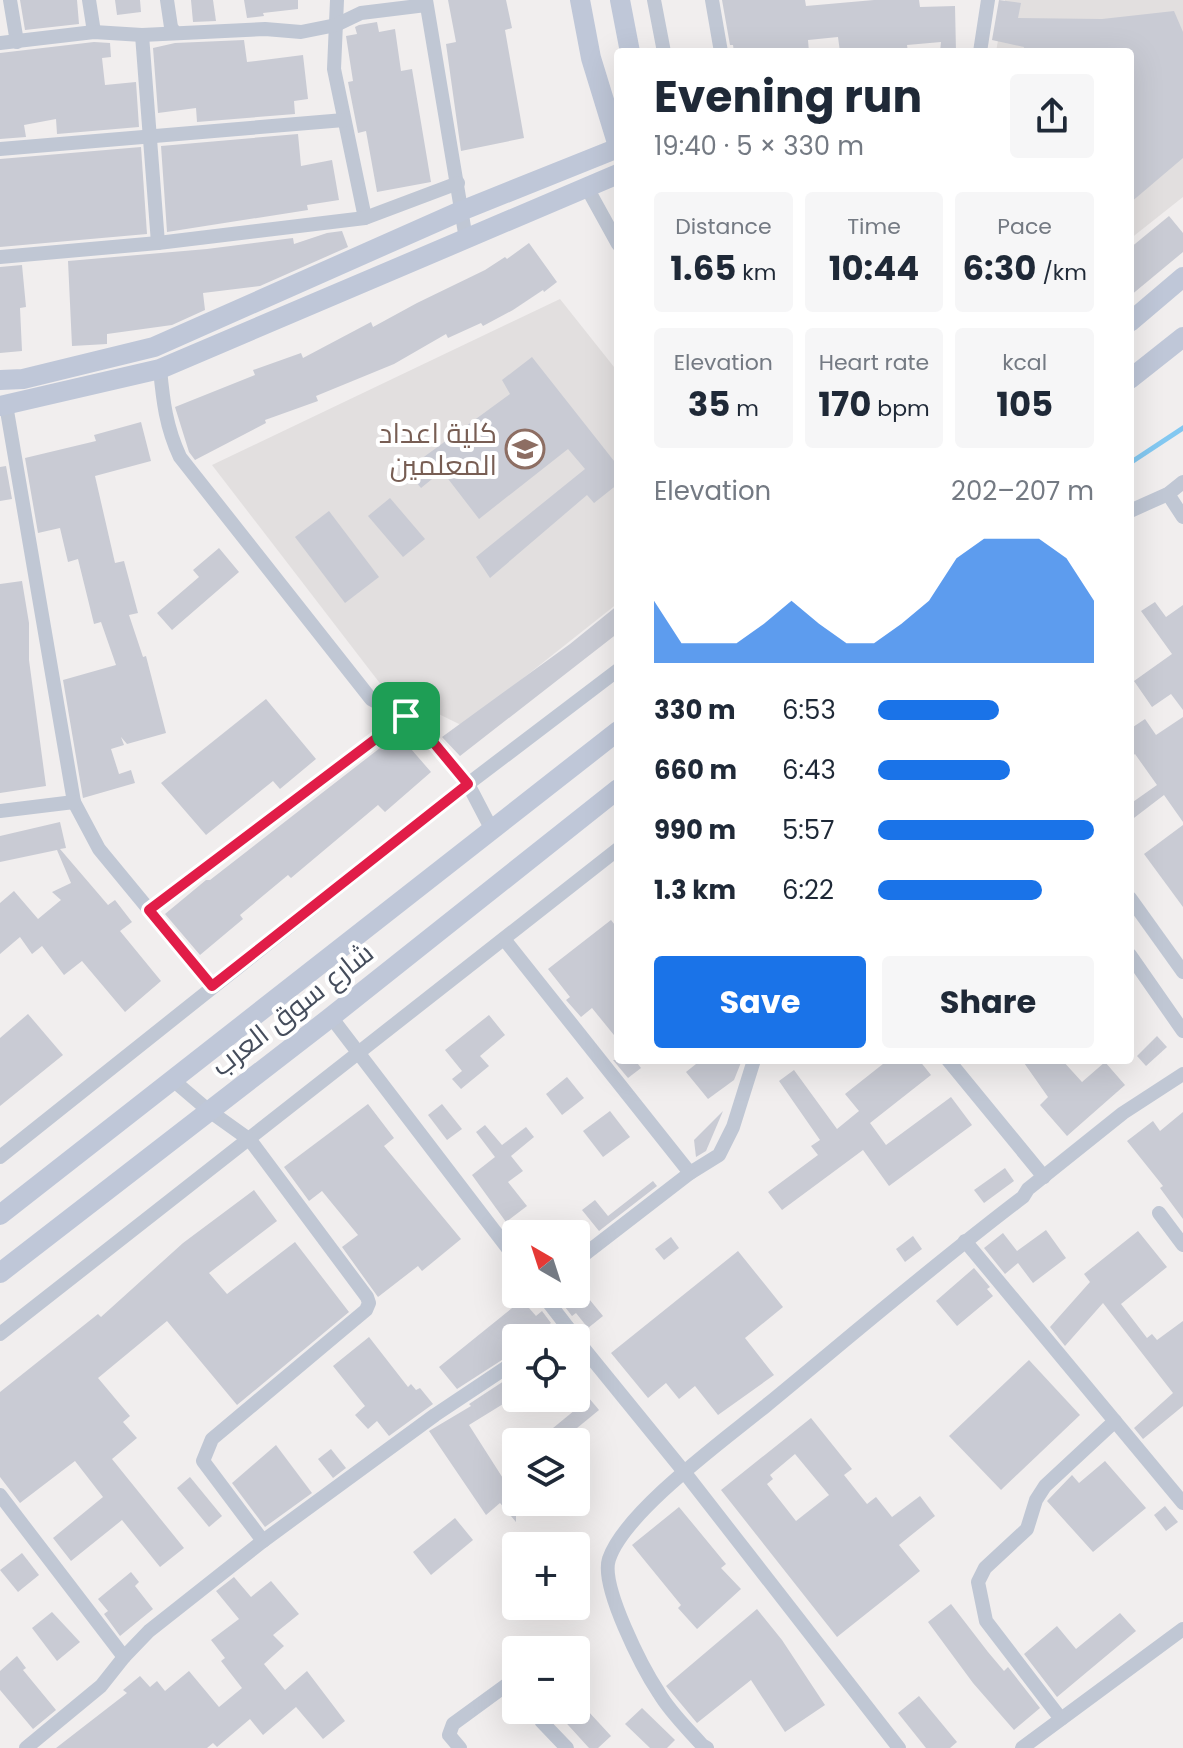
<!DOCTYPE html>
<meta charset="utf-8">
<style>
body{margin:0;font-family:Poppins,Cairo,sans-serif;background:#f6f6f7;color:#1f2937;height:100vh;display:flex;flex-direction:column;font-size:30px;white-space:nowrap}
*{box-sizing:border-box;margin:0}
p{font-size:26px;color:#747a83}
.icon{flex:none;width:44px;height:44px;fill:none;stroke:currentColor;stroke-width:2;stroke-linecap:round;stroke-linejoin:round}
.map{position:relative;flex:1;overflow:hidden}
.panel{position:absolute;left:614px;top:48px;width:520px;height:1016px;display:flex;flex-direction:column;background:#fff;border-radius:8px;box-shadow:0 8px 32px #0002}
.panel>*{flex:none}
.needle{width:52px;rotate:321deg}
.controls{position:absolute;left:502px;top:1220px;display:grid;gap:16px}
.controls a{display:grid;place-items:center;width:88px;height:88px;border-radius:8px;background:#fff;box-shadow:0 8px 32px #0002;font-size:40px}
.pin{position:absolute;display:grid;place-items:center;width:68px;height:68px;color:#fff;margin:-34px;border-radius:16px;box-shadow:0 4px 12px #0006}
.round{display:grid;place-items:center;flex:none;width:84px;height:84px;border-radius:8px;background:#f6f6f7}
.head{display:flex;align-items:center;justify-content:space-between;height:136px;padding:0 40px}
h1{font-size:44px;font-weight:700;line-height:60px}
.metrics{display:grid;grid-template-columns:repeat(3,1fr);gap:12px;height:136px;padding:8px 40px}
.metrics div{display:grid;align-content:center;border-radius:8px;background:#f6f6f7;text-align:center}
.metrics b{font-size:34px;font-weight:700}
.metrics small{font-size:22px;font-weight:400}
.metrics p{font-size:22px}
.chart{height:224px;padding:16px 40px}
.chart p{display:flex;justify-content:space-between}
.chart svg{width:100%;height:144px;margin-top:8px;fill:#1a73e8;opacity:.7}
.action{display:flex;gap:16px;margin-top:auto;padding:16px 40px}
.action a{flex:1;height:92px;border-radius:8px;background:#1a73e8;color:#fff;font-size:32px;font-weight:700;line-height:92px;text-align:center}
.action a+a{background:#f6f6f7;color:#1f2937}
ul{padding:0 40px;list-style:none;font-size:26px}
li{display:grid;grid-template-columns:128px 96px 1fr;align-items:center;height:60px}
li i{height:20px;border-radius:10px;background:#1a73e8}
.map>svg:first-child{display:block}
</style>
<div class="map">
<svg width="1183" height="1748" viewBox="0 0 1183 1748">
<rect width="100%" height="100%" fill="#f1eeee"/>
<g fill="#e2dfdf">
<path d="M 1005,0 L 1183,0 L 1183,197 L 1130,239 L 1130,52 L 996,52 Z"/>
<path d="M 560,299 L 618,372 L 618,603 L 463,726 L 382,686 L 212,465 Z"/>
</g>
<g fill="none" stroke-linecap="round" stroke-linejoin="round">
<path stroke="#83c8f1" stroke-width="5" d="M 1130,463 L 1183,428"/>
</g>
<g fill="#c9cbd4" fill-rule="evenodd">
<path d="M 20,0 L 77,0 L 79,24 L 25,30 Z"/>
<path d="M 115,0 L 140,0 L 141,12 L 117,15 Z"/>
<path d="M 191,0 L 213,0 L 216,21 L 193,22 Z"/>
<path d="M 244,0 L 298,0 L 298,9 L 263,13 L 264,16 L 247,18 Z"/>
<path d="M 448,0 L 506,0 L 512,28 L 505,30 L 524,138 L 461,151 L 446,44 L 456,42 Z"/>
<path d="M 722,0 L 805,0 L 806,6 L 874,0 L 919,0 L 920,7 L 955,6 L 956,52 L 940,52 L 941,42 L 907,45 L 908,52 L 840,52 L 838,37 L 808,40 L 809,52 L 734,52 L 733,45 L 730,45 Z"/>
<path d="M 999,0 L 1021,3 L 1018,18 L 1102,19 L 1174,11 L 1183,32 L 1183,158 L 1130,203 L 1130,52 L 1023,52 L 1024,47 L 992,40 Z"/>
<path d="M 377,22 L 379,32 L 395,29 L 401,71 L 412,69 L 431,182 L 377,192 L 366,131 L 358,133 L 348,82 L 353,81 L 346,36 L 357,34 L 355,27 L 359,25 Z"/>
<path d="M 244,40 L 247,62 L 303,55 L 308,99 L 294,101 L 295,114 L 197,122 L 196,108 L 158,113 L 153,48 L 175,43 Z"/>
<path d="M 94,42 L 110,43 L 111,57 L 102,58 L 105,85 L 136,82 L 139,127 L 57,134 L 56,119 L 24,125 L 26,137 L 0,139 L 0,53 Z"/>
<path d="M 298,134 L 301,166 L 332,160 L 339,200 L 307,205 L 308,210 L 167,232 L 161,146 Z"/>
<path d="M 141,147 L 147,234 L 0,247 L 0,159 Z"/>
<path d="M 1169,216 L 1183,233 L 1183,252 L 1130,296 L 1130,248 Z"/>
<path d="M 342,231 L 348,247 L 260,286 L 203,293 L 205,310 L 172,325 L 107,334 L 107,344 L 72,346 L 68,261 L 207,249 L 293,238 L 294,244 L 327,233 Z"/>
<path d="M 529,243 L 557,282 L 544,292 L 543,290 L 513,310 L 483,326 L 481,323 L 448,338 L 446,334 L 394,364 L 316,396 L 318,401 L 265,420 L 266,423 L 195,460 L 189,452 L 175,407 L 255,375 L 253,370 L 301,353 L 303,358 L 371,322 L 373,327 L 417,303 L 485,270 L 505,257 L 507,259 Z"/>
<path d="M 22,265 L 26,307 L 20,308 L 22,351 L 0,353 L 0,267 Z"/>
<path d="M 532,357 L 618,466 L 618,484 L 594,503 L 587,495 L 490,578 L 476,557 L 585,469 L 568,449 L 479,519 L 442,471 L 421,488 L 406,470 L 510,394 L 502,380 Z"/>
<path d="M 141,422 L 151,461 L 95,476 L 115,563 L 124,561 L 138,613 L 129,615 L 143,657 L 146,656 L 166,733 L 127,744 L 121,737 L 124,745 L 111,749 L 119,774 L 131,770 L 135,783 L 83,798 L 63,680 L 116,665 L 101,622 L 94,624 L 78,559 L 68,562 L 60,528 L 38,533 L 25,458 L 96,441 L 94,435 Z"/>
<path d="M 6,466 L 12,499 L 0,501 L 0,467 Z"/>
<path d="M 390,498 L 425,539 L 403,557 L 368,516 Z"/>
<path d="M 329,511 L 379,577 L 345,603 L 295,537 Z"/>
<path d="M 219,548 L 239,572 L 172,630 L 157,613 L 199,577 L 193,570 Z"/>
<path d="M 22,581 L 29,623 L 29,660 L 46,786 L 0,793 L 0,584 Z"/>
<path d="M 1155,602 L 1166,617 L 1183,605 L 1183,710 L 1171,694 L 1152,707 L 1134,681 L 1172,654 L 1141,611 Z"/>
<path d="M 618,605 L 618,633 L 460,756 L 442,737 L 570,644 Z"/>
<path d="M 266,699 L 316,759 L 280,789 L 273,781 L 206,835 L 161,783 Z"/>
<path d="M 1183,717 L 1183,822 L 1164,795 L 1130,821 L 1130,804 L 1157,785 L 1135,754 L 1130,758 L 1130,729 L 1145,719 L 1156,735 Z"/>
<path d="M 398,734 L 431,772 L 385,812 L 378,805 L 291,878 L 288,875 L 240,915 L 243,919 L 200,955 L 165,914 L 206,880 L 210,880 Z"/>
<path d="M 60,822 L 66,848 L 60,849 L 108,905 L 115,900 L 132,922 L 120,931 L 161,981 L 125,1012 L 82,961 L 64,975 L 42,946 L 32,954 L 20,937 L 0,954 L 0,903 L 14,891 L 38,919 L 61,900 L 52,892 L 71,883 L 57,850 L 0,862 L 0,836 Z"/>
<path d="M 1183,825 L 1183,907 L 1144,854 Z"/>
<path d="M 611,920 L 618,929 L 618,1040 L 592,1008 L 581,1017 L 566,1000 L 570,997 L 548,969 Z"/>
<path d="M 28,1014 L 63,1055 L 0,1106 L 0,1038 Z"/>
<path d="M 489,1015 L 505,1035 L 480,1056 L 489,1066 L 461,1089 L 452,1079 L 462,1071 L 445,1050 Z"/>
<path d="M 1157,1036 L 1167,1047 L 1146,1066 L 1137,1056 Z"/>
<path d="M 613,1060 L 635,1060 L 641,1068 L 628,1078 Z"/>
<path d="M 701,1060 L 742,1060 L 734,1080 L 708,1099 L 686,1072 Z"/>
<path d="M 888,1060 L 919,1060 L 931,1075 L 870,1123 L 886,1145 L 951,1097 L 972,1125 L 889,1186 L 863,1150 L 782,1210 L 768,1192 L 818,1155 L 811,1146 L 820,1140 L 779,1081 L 794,1070 L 837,1129 L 859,1111 L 845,1094 Z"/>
<path d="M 1022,1060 L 1062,1060 L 1082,1082 L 1105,1062 L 1125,1085 L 1067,1136 L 1040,1105 L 1048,1097 Z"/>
<path d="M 567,1077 L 584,1098 L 562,1115 L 546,1094 Z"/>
<path d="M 368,1104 L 394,1138 L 384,1146 L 461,1239 L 422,1271 L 418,1266 L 378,1297 L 342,1247 L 358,1235 L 322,1191 L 309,1201 L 284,1167 Z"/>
<path d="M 442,1104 L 462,1129 L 447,1140 L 428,1115 Z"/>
<path d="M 610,1111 L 630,1137 L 603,1157 L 583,1131 Z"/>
<path d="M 723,1111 L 706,1151 L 696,1157 L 694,1140 Z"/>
<path d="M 1183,1112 L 1183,1219 L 1160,1188 L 1163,1186 L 1127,1141 L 1153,1121 L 1160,1131 Z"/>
<path d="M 485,1125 L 502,1145 L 526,1127 L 534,1137 L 511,1156 L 523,1171 L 508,1182 L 527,1206 L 506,1222 L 472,1175 L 495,1157 L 476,1132 Z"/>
<path d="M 1005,1168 L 1014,1181 L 984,1203 L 974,1190 Z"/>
<path d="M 653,1181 L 657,1186 L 599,1231 L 582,1210 L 595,1200 L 608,1216 Z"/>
<path d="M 254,1190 L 277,1221 L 209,1273 L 227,1294 L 295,1242 L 349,1312 L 237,1405 L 167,1321 L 98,1378 L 130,1416 L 123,1422 L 137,1438 L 112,1459 L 184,1548 L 160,1567 L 122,1520 L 71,1561 L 53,1538 L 103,1497 L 75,1461 L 20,1503 L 0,1477 L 0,1392 L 98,1314 L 101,1317 L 183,1243 Z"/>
<path d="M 1046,1230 L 1066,1258 L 1033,1283 L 1018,1263 L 1005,1274 L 984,1248 L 1003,1233 L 1017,1251 Z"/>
<path d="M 1138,1231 L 1167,1267 L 1121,1304 L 1147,1338 L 1152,1334 L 1157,1340 L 1183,1321 L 1183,1406 L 1143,1439 L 1134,1428 L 1173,1393 L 1103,1303 L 1065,1346 L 1050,1327 L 1090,1282 L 1084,1274 Z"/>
<path d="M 913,1236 L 922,1249 L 905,1262 L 896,1249 Z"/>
<path d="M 671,1237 L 679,1248 L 664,1260 L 655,1249 Z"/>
<path d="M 738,1251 L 783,1307 L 745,1338 L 774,1375 L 718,1415 L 695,1386 L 679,1399 L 666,1383 L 648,1398 L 611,1353 Z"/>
<path d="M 974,1268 L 990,1287 L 987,1289 L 993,1296 L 957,1326 L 936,1301 Z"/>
<path d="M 563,1294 L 585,1294 L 603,1316 L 588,1328 L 576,1313 L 572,1316 L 558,1298 Z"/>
<path d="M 522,1300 L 536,1316 L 542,1311 L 551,1323 L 532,1338 L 516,1338 L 516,1351 L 457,1389 L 439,1367 Z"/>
<path d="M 369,1337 L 408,1387 L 411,1384 L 416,1390 L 420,1388 L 433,1404 L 389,1436 L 377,1421 L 368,1429 L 355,1415 L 365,1406 L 333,1366 Z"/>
<path d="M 1029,1360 L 1080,1415 L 1001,1490 L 949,1436 Z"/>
<path d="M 516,1373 L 516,1396 L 469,1425 L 506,1483 L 516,1474 L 516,1502 L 534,1502 L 516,1516 L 516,1522 L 500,1503 L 486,1515 L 429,1431 L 471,1406 L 469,1404 Z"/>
<path d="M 583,1391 L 599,1410 L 560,1442 L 536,1442 L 575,1410 L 569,1402 Z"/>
<path d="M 811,1418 L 852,1469 L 844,1475 L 867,1504 L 876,1497 L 892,1517 L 920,1496 L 935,1516 L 899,1545 L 920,1571 L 837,1637 L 721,1490 ZM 795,1454 L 829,1495 L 796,1521 L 767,1484 L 773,1479 L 770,1475 Z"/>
<path d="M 276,1445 L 312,1493 L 265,1527 L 232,1483 Z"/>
<path d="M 331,1449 L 346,1468 L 333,1478 L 318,1459 Z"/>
<path d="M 1105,1461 L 1146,1508 L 1093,1552 L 1047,1501 L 1072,1475 L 1079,1483 Z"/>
<path d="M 190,1477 L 222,1516 L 209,1527 L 177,1488 Z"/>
<path d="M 1165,1506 L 1178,1522 L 1166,1531 L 1154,1515 Z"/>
<path d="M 679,1507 L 726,1564 L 721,1568 L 741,1589 L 697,1629 L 678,1608 L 681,1605 L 632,1545 Z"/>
<path d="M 455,1518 L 473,1540 L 431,1575 L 413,1552 Z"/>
<path d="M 22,1553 L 39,1575 L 18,1592 L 0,1570 Z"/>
<path d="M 131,1572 L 139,1582 L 135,1586 L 153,1609 L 120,1636 L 104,1614 L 108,1611 L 98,1599 Z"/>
<path d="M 234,1577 L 251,1597 L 271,1581 L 299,1614 L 273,1635 L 284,1646 L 264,1664 L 285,1690 L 307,1671 L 345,1721 L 323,1739 L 296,1707 L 263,1735 L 250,1719 L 217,1747 L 213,1743 L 207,1748 L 56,1748 L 127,1693 L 123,1690 L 140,1676 L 150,1687 L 157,1681 L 165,1691 L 189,1671 L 219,1707 L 242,1688 L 221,1661 L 225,1658 L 211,1640 L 239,1619 L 216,1591 Z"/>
<path d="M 951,1604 L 988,1652 L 1004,1671 L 1008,1667 L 1040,1708 L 1014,1730 L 973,1683 L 928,1622 Z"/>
<path d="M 757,1609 L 782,1640 L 825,1705 L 785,1732 L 751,1680 L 697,1723 L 666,1686 Z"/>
<path d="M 52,1612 L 80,1642 L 57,1661 L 32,1628 Z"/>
<path d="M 1120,1613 L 1136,1631 L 1057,1697 L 1024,1654 L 1057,1626 L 1076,1649 Z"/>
<path d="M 17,1656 L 26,1668 L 23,1670 L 56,1710 L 33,1729 L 0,1690 L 0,1671 Z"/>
<path d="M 919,1696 L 957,1742 L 950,1748 L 926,1748 L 898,1713 Z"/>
<path d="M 576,1698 L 611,1736 L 598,1748 L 589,1748 L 559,1715 L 560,1710 L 576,1710 Z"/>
<path d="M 642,1708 L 675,1740 L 667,1748 L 650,1748 L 625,1724 Z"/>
</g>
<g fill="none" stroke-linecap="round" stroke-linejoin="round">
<g stroke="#c0c7d4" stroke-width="14">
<path d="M 10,0 L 17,42"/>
<path d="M 89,0 L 94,32"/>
<path d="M 167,0 L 171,27 L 175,33"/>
<path d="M 337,0 L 334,69 L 365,218"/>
<path d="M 426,0 L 466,239"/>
<path d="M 654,0 L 664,52"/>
<path d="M 712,0 L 721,52"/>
<path d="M 142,35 L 158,243"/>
<path d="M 0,43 L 94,32 L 142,35 L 265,29 L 301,32 L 336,25 L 361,13 L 426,5"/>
<path d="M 980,52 L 988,0"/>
<path d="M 0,149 L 344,120"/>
<path d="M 586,186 L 618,244"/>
<path d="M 0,257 L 158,243 L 365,218 L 458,183"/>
<path d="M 160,369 C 163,401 166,427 180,457 L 371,699 L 419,725 L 468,784 L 492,830"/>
<path d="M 6,405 L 74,802 L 99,849 L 212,986"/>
<path d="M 1168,494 L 1183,517"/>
<path d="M 1130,511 L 1168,494 L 1183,482"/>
<path d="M 0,811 L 74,802"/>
<path d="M 1130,898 L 1183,972"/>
<path d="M 149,910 L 406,716"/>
<path d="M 504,939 L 690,1173 L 719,1155 L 733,1127 L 754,1060"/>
<path d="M 1130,955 L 1183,1031"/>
<path d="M 331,1017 L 516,1259"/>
<path d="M 948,1060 L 1044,1177"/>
<path d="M 0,1157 L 468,784 L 618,670"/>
<path d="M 1159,1213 L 1183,1245"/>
<path d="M 965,1241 L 1183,1503"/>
<path d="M 576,1261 L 690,1173"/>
<path d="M 542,1294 L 576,1338"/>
<path d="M 0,1334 L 618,849"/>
<path d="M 550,1338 L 567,1327"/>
<path d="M 576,1339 L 685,1473 L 899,1748"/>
<path d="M 0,1495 L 124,1657 L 101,1686 L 26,1748"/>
<path d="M 263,1541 L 435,1415 L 516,1361"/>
<path d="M 124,1657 L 149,1631 L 263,1541 L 203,1461 L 212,1439 L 366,1310 L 369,1303 L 367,1297 L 250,1140 L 208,1110 L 174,1081"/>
<path d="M 550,1710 L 542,1722 L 567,1748"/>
<path d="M 1061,1719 L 986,1621 L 978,1582 L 985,1568 L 1027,1529 L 1036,1500 L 1045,1486 L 1115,1421"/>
<path d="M 460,1748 L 449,1735 L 453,1724 L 516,1678"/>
<path d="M 707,1748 L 702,1745 C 687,1728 670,1712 659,1693 C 643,1669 600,1586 609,1559 C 625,1511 727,1438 768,1404 C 853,1334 936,1263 1023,1197 L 1028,1189 L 1123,1113 L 1183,1074"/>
<path d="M 1022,1748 L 1183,1629"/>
</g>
<g stroke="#bfc7d8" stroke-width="20">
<path d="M 580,0 L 591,58 L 618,146"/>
<path d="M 620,0 L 630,52"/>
<path d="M 1130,322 L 1183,277"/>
<path d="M 1130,379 L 1183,337"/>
<path d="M 0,380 L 23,379 L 154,347 L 461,211 L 618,148"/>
<path d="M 0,406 L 160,369 L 618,174"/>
<path d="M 0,1215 L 618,731"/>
<path d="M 0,1273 L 331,1017 L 618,789"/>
</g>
</g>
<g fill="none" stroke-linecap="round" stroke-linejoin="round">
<defs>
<path id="route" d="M 406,716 L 419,725 L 468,784 L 212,986 L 149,910 Z"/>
</defs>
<use href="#route" stroke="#fff" stroke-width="16"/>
<use href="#route" stroke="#e11d48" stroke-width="10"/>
</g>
<defs>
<symbol id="university-ring" viewBox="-11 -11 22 22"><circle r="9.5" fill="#fff" stroke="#8d6e63" stroke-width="1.5"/><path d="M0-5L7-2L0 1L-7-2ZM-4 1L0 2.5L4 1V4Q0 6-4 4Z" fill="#8d6e63"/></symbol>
</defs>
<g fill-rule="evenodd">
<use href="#university-ring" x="503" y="427" width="44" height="44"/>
</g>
<g text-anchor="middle" stroke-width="8" stroke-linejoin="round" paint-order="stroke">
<g font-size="28" fill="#785e54" stroke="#fff" text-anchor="end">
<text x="497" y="443">كلية اعداد<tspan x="497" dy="32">المعلمين</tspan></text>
</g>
<g font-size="28" fill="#454d5c" stroke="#fff">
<text transform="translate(292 1009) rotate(-38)" y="10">شارع سوق العرب</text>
</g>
</g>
</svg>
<div class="controls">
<a><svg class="needle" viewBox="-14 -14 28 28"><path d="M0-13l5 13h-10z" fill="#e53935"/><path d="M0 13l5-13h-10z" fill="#747a83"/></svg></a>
<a><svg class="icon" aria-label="locate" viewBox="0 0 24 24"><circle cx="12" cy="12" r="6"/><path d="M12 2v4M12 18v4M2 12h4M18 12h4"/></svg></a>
<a><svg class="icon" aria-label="layers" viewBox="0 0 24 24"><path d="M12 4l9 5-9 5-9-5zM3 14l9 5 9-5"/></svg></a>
<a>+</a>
<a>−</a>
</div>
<div class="pin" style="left:406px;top:716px;background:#1e9e55"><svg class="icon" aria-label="arrive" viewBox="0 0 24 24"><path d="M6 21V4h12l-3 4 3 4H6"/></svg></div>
<section class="panel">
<div class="head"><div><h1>Evening run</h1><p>19:40 · 5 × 330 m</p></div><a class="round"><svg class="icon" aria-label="share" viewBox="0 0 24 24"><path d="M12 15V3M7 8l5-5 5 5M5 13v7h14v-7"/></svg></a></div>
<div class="metrics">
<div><p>Distance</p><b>1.65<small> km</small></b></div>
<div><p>Time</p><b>10:44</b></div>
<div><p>Pace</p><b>6:30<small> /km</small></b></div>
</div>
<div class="metrics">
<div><p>Elevation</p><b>35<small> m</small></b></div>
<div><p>Heart rate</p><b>170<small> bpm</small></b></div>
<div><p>kcal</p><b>105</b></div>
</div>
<div class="chart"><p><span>Elevation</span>202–207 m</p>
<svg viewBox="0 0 160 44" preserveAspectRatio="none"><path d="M0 44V25L10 38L20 38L30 38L40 32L50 25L60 32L70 38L80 38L90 32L100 25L110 12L120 6L130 6L140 6L150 12L160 25V44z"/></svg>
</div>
<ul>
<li><b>330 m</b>6:53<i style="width:56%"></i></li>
<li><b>660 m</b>6:43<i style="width:61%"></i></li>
<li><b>990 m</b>5:57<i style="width:100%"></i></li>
<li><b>1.3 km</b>6:22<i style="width:76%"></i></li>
</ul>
<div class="action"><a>Save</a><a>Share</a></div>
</section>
</div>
